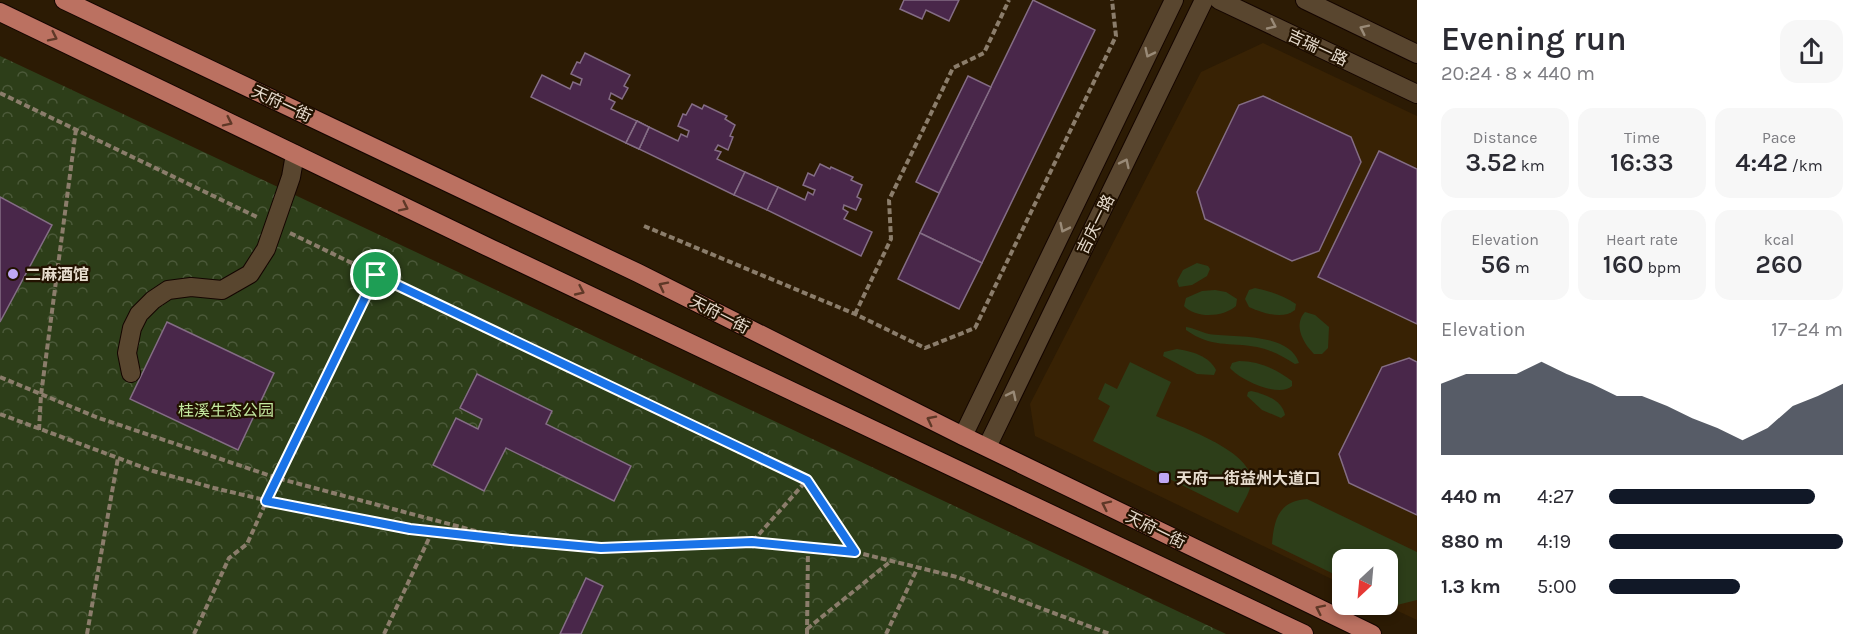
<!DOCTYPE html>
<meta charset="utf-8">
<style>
body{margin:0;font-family:Karla,"Noto Sans SC",sans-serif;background:#f7f7f7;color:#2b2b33;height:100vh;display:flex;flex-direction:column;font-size:22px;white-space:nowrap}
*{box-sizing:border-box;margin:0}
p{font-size:20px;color:#7c7c81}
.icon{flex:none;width:33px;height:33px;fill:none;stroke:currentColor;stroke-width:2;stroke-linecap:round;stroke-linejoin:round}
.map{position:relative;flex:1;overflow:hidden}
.drawer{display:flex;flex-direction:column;background:#fff;width:450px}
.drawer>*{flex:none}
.needle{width:39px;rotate:206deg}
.controls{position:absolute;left:1332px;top:549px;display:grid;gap:12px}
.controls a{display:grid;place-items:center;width:66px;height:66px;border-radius:12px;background:#fff;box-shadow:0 3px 9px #0003;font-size:30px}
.pin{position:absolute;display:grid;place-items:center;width:51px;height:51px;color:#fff;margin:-26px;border:3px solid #fff;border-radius:50%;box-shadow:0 2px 6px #0007}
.round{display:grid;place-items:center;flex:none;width:63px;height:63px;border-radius:18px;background:#f7f7f7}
.headline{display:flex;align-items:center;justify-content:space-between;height:102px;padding:0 24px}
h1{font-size:33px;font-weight:600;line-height:45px}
.stats{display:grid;grid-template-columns:repeat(3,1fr);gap:9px;height:102px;padding:6px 24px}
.stats div{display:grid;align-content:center;border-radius:15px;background:#f7f7f7;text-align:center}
.stats b{font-size:26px;font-weight:600}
.stats small{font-size:16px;font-weight:400}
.stats p{font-size:16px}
.chart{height:168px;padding:12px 24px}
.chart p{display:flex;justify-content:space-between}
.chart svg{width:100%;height:108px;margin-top:6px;fill:#111827;opacity:.7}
ul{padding:0 24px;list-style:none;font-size:20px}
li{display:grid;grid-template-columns:96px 72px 1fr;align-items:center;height:45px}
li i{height:15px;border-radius:8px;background:#111827}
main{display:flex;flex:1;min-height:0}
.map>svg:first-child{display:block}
</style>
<main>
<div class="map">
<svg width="1417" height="634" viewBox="0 0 1417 634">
<defs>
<pattern id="park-crowns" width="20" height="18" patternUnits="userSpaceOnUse" patternTransform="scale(1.5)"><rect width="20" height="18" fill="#2d3e19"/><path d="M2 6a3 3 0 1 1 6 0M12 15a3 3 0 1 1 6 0" fill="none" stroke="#4b5939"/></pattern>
</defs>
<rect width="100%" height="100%" fill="#2c1b04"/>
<path fill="#382204" d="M 1263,43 L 1417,116 L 1417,620 L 1385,605 L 1388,604 L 1388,560 L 1342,560 L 1342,584 L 1035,436 L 1030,404 L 1201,72 Z"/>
<g fill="#2d3e19">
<path d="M 1197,263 L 1208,266 L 1210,269 L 1207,276 L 1192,285 L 1179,287 L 1177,281 L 1183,270 Z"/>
<path d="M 1255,288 C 1270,291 1284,296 1296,304 L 1295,310 C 1283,320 1262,313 1249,307 L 1245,299 L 1249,290 Z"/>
<path d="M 1215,290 L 1226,292 L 1237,299 L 1236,306 C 1224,317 1196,319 1184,306 L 1186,298 L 1202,291 Z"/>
<path d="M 1305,312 L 1315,315 L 1329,327 L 1328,348 L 1322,354 L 1314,354 C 1303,343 1293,325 1305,312 Z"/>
<path d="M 1186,327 C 1194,328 1201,332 1209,334 C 1234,338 1289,332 1299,363 L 1295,364 C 1283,357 1272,350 1257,347 C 1229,342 1211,348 1186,330 Z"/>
<path d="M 1177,349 C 1191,351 1209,356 1216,370 L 1214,375 L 1197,374 L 1163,356 L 1164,352 Z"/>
<path d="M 1239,361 C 1259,361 1276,369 1292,381 L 1292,386 C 1279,398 1240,380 1230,368 L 1232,363 Z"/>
<path d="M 1130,362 L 1171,382 L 1156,416 C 1180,427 1255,451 1251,483 C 1250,493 1242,504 1238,513 L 1093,441 L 1110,406 L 1098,399 L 1105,383 L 1117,389 Z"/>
<path d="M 1251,391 C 1265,394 1282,400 1285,415 L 1281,418 L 1262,410 L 1247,396 L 1248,392 Z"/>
<path d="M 1307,499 L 1417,552 L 1417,600 L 1397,605 L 1388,600 L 1388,560 L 1342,560 L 1342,578 L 1272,544 C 1274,519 1279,501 1307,499 Z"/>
</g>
<path fill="url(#park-crowns)" d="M 0,56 L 1226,634 L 0,634 Z"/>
<g fill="#49274a" stroke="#846d85" stroke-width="1.5">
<path d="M 904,0 L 959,0 L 949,21 L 926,10 L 922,19 L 900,9 Z"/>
<path d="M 1033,0 L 1095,30 L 982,263 L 920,233 Z"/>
<path d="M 585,53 L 630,75 L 624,86 L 628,88 L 622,99 L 611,93 L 609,99 L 615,102 L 611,109 L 637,121 L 626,143 L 531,97 L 542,75 L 570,89 L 573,82 L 580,85 L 582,79 L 571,74 L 577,62 L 580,63 Z"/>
<path d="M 968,76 L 991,87 L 939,193 L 916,182 Z"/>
<path d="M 1263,96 L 1351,137 L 1361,162 L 1319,251 L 1292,261 L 1205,219 L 1197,192 L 1239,105 Z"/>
<path d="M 692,104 L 702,109 L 704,105 L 727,116 L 725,119 L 735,125 L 730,136 L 733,137 L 728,150 L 718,145 L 715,150 L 721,152 L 717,159 L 745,172 L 734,195 L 639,149 L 649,127 L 678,141 L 681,134 L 687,137 L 689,131 L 678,126 L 683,114 L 686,115 Z"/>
<path d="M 637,121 L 649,127 L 639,149 L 626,143 Z"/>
<path d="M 637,121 L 649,127 L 639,149 L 626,143 Z"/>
<path d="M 1379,151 L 1417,169 L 1417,324 L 1318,277 Z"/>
<path d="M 820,164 L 830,169 L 831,167 L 853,177 L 851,180 L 862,185 L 857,197 L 861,199 L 856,210 L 844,205 L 843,209 L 848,212 L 844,219 L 872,232 L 861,256 L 767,210 L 778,187 L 805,200 L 808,192 L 813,195 L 815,190 L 803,185 L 808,173 L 814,176 Z"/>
<path d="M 745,172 L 778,187 L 767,210 L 734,195 Z"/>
<path d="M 0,197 L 52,225 L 0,322 Z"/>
<path d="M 920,233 L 982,263 L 959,309 L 898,279 Z"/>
<path d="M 167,322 L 274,373 L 238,450 L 130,399 Z"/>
<path d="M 1409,358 L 1417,362 L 1417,515 L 1349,483 L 1339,454 L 1382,367 Z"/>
<path d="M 477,374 L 552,411 L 546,424 L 631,466 L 614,501 L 506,448 L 484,491 L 433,465 L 456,418 L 478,429 L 482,419 L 460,408 Z"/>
<path d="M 586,578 L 603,586 L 581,634 L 560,634 Z"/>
</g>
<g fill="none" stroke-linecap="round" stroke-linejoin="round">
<defs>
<g id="minor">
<path d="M 1219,0 L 1417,94"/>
<path d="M 1305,0 L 1417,54"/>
<path d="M 131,373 L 127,353 L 132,328 L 139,314 L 153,300 L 168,290 L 191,287 L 222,290 L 250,274 L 266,249 L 291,177 L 295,154"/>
<path d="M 963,436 L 1174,0"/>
<path d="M 987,447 L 1204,0"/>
</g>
<g id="major">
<path d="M 64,0 L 638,273 L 963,436 L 1372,634"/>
<path d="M 0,12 L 492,249 L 1304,634"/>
</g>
</defs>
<use href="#minor" stroke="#140500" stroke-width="20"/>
<use href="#major" stroke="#140500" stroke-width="20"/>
<g stroke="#8b7d6b" stroke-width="4" stroke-dasharray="6 3" stroke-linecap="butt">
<path d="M 0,93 L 259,218"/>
<path d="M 644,226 L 855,314 L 925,348 L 975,328 L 1116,36 L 1112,0"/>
<path d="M 290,233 L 461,316 L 807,480 L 855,552"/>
<path d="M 855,314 L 891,239 L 889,200 L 953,68 L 984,53 L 1009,0"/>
<path d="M 0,377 L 96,417 L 277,478 L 498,537"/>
<path d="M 0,414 L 153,471 L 214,488 L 324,514 L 410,529 L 601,548 L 752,542 L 855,552 L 957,577 L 1110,634"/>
<path d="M 39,430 L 41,395 L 76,129"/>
<path d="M 753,541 L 807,480"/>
<path d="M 807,629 L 891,561"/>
<path d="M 87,634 L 118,458"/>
<path d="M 194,634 L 229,558 L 247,544 L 277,478 L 376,275"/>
<path d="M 384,634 L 432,532"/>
<path d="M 807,634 L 808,548"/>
<path d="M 886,634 L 918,567"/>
</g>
<use href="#minor" stroke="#59462f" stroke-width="18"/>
<use href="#major" stroke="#bb7161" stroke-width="18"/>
</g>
<defs><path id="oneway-chevron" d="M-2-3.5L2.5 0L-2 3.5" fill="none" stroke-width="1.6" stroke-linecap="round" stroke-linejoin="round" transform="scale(1.5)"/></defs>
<g stroke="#998a77">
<use href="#oneway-chevron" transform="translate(1272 25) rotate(25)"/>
<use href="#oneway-chevron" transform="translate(1364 29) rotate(-154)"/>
<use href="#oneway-chevron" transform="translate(1149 53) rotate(116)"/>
<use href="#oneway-chevron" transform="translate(1125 163) rotate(-64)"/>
<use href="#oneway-chevron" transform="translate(1064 228) rotate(116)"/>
<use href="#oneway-chevron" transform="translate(1012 395) rotate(-64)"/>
</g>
<g stroke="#5f3827">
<use href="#oneway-chevron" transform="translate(53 37) rotate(26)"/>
<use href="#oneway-chevron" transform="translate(228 122) rotate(26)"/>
<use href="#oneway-chevron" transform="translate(404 207) rotate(26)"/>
<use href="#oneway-chevron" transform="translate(663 286) rotate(-153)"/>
<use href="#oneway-chevron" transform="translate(580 291) rotate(25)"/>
<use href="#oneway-chevron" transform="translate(931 420) rotate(-153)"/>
<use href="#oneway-chevron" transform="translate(1106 505) rotate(-154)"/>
<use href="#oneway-chevron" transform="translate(1320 609) rotate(-154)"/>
</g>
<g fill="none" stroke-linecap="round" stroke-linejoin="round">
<defs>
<path id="route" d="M 376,275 L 807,480 L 855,552 L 752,542 L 601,548 L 511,540 L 410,529 L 266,501 Z"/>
</defs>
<use href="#route" stroke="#fff" stroke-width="12"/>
<use href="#route" stroke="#1a73e8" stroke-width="8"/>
</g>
<g fill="#bfa8f4" stroke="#221200" stroke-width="2">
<circle cx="13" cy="274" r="6"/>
<rect x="1158" y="472" width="12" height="12" rx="3"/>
</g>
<g text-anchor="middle" stroke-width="4.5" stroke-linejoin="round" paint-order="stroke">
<g font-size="16" fill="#e7dcce" stroke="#221200">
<text transform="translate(1318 47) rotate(25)" y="6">吉瑞一路</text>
<text transform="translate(282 103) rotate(25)" y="6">天府一街</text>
<text transform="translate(1095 224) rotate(-64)" y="6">吉庆一路</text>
<text transform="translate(720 314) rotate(27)" y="6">天府一街</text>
<text transform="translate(1156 529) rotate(26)" y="6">天府一街</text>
</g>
<g font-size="16" font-weight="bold" fill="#e7dcce" stroke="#221200" text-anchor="start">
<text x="25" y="280">二麻酒馆</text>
<text x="1176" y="484">天府一街益州大道口</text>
</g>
<g font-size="16" fill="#c5eaa0" stroke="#221200">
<text x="226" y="416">桂溪生态公园</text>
</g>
</g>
</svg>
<div class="controls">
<a><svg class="needle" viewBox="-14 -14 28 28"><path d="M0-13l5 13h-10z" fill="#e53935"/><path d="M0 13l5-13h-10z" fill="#7c7c81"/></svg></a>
</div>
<div class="pin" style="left:376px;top:275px;background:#1e9e55"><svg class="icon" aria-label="arrive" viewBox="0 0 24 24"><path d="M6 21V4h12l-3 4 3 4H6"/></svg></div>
</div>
<section class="drawer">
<div class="headline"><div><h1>Evening run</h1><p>20:24 · 8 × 440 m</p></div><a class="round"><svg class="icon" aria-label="share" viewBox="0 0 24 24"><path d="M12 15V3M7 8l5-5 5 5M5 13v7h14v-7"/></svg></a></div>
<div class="stats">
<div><p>Distance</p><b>3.52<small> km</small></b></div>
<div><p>Time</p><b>16:33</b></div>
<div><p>Pace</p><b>4:42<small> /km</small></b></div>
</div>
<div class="stats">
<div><p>Elevation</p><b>56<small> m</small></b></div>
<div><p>Heart rate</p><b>160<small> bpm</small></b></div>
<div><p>kcal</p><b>260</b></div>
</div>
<div class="chart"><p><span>Elevation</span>17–24 m</p>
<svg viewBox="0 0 160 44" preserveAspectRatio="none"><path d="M0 44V15L10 11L20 11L30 11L40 6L50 11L60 15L70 20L80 20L90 24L100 29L110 33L120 38L130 33L140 24L150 20L160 15V44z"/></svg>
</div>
<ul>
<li><b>440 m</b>4:27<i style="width:88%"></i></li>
<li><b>880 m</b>4:19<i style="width:100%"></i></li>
<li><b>1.3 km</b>5:00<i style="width:56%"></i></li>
</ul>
</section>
</main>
